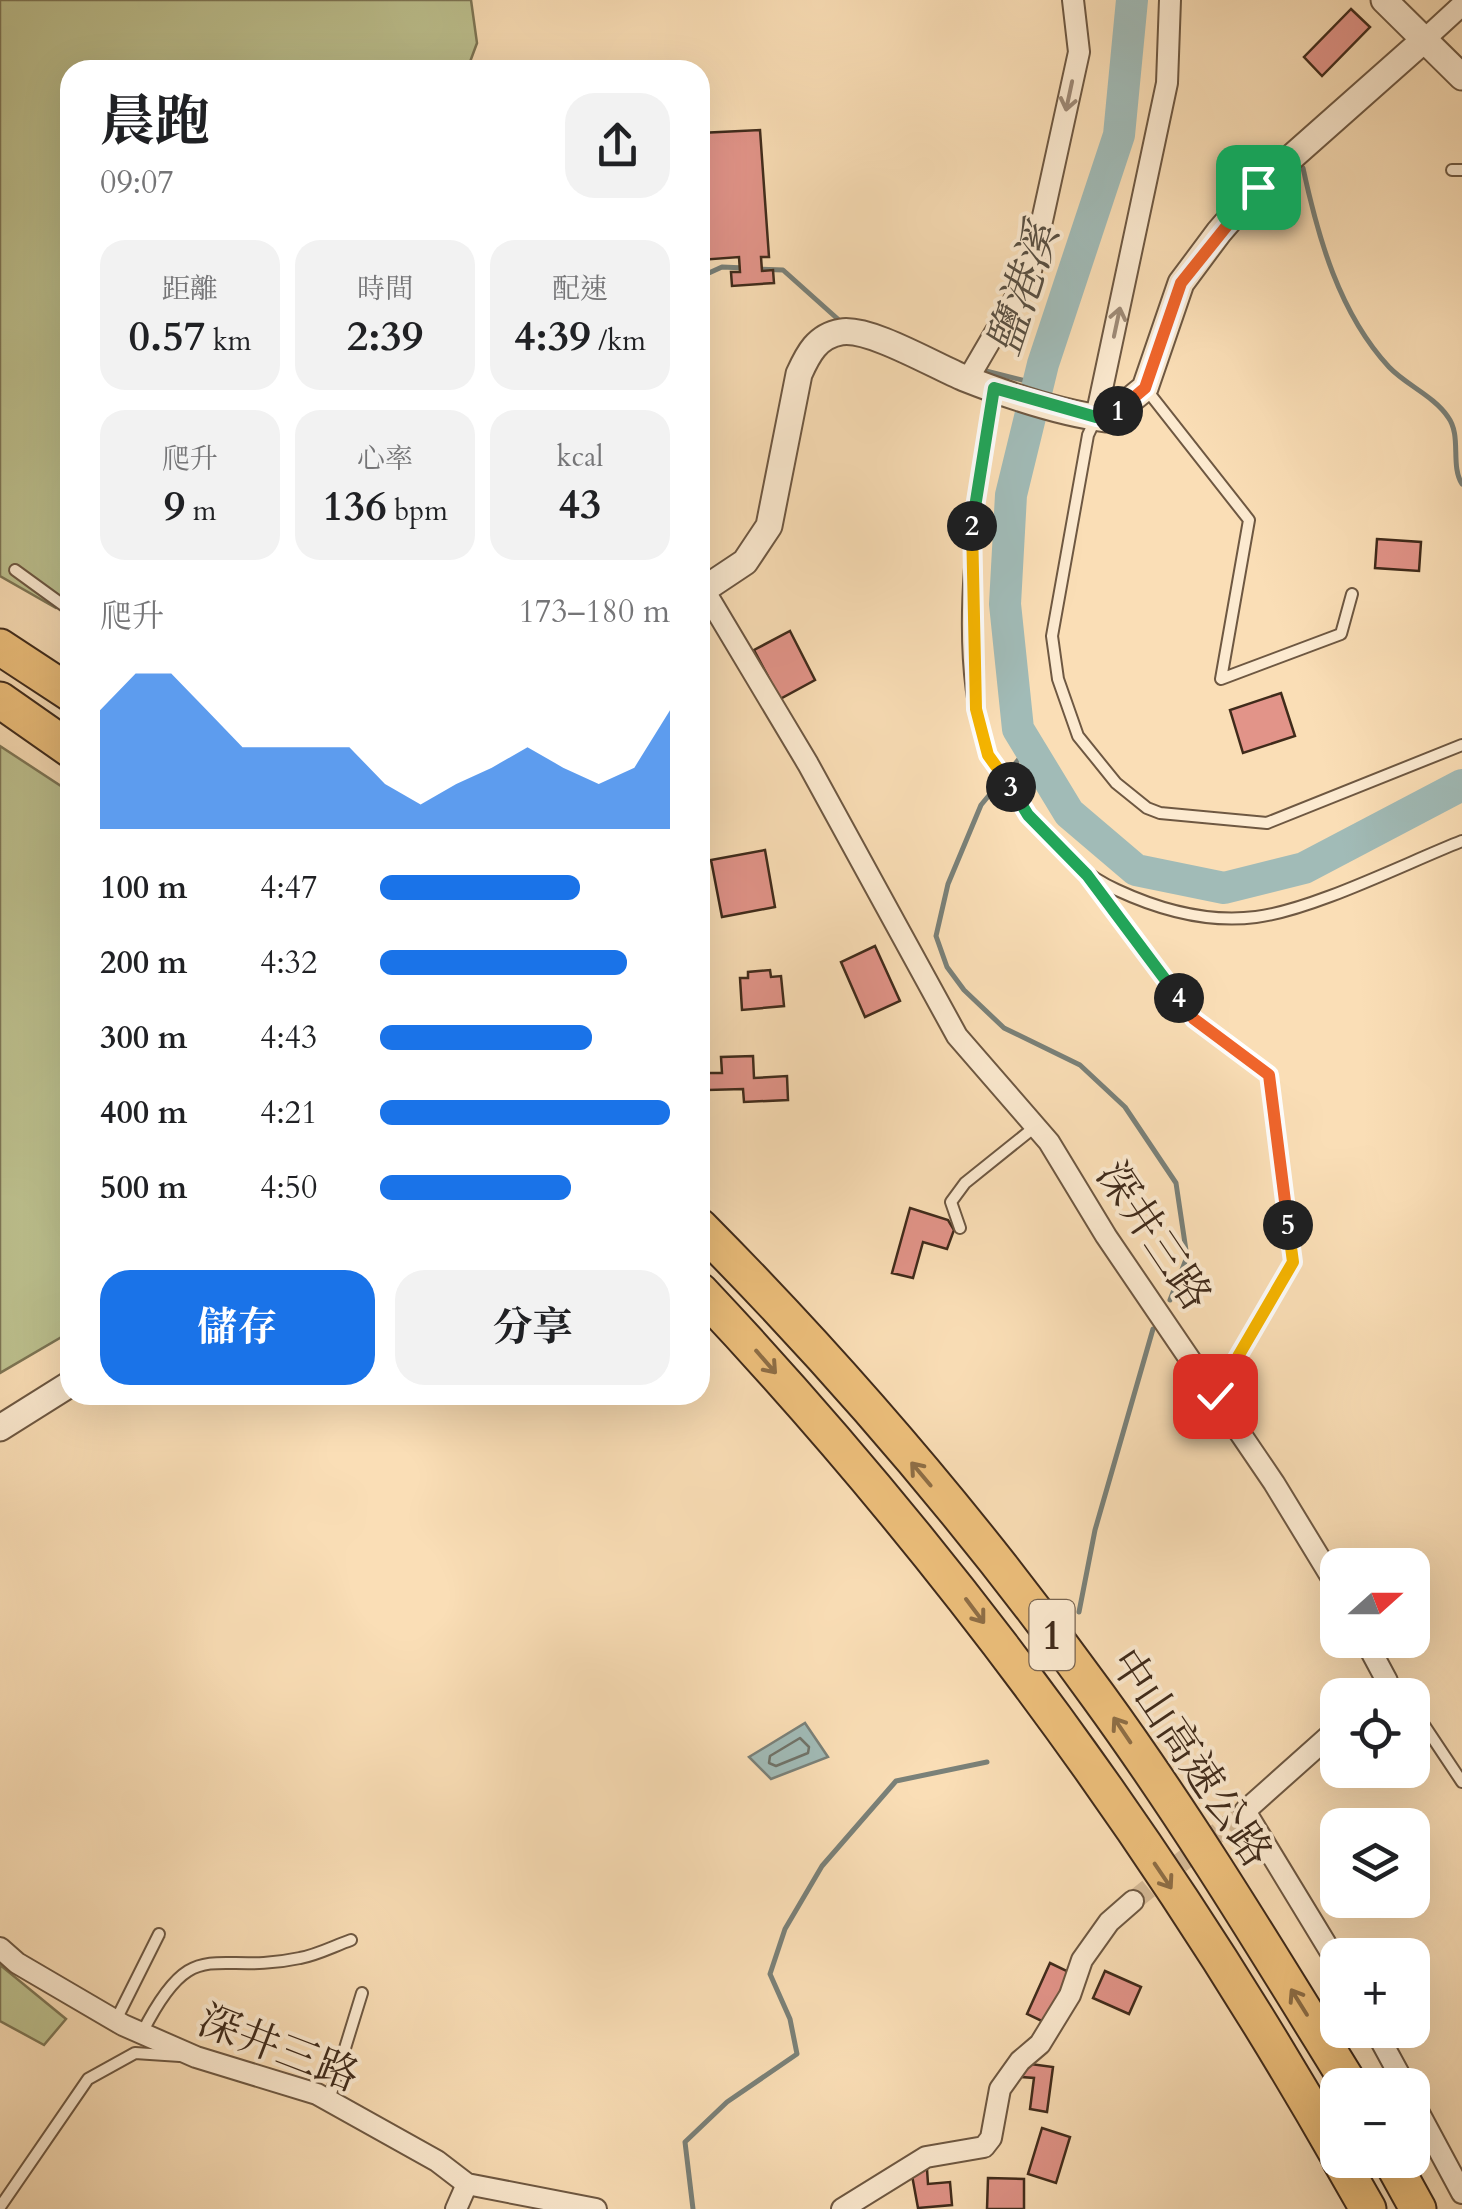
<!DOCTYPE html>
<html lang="zh-TW">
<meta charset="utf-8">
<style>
body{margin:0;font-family:Cardo,"Noto Serif TC",serif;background:#f2f2f2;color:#202124;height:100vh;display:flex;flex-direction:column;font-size:38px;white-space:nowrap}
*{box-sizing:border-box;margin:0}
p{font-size:32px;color:#757577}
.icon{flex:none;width:55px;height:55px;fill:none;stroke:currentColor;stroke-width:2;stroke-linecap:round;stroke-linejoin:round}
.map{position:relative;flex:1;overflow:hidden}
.details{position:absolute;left:60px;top:60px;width:650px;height:1345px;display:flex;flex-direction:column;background:#fff;border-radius:30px;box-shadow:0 10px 40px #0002}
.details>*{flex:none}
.needle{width:65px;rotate:69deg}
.tools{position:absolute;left:1320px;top:1548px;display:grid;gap:20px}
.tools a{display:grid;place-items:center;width:110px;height:110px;border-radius:20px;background:#fff;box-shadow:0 10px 40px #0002;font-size:50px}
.pin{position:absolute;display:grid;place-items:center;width:85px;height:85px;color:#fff;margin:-42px;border-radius:20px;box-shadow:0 5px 15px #0006}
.km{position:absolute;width:50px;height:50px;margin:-25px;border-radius:50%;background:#222;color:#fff;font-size:28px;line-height:50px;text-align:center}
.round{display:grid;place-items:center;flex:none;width:105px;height:105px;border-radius:30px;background:#f2f2f2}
.overview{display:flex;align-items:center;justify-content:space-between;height:170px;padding:0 40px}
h1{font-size:55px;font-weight:700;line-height:75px}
.stats{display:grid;grid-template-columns:repeat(3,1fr);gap:15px;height:170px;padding:10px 40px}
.stats div{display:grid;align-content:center;border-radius:25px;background:#f2f2f2;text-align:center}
.stats b{font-size:42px;font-weight:700}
.stats small{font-size:28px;font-weight:400}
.stats p{font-size:28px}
.chart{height:280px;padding:20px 40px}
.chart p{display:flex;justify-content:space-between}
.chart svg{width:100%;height:180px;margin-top:10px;fill:#1a73e8;opacity:.7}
.button{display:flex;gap:20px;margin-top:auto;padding:20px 40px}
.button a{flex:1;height:115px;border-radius:30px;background:#1a73e8;color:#fff;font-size:40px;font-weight:700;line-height:115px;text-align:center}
.button a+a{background:#f2f2f2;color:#202124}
ul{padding:0 40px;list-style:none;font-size:32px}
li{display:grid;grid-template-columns:160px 120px 1fr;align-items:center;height:75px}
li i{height:25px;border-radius:12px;background:#1a73e8}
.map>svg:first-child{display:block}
</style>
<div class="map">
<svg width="1462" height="2209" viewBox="0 0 1462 2209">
<rect width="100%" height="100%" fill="#fadeb6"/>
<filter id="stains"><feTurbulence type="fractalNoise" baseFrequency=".002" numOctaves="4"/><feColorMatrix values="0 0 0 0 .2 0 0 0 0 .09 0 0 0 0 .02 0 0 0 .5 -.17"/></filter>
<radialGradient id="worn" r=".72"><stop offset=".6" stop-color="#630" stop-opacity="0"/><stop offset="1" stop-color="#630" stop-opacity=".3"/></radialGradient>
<g fill="#bdc18f" stroke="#7e7655" stroke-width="2.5">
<path d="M 0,0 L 471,0 L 477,43 L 467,70 L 70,70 L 70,606 L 56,608 L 0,576 Z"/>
<path d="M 0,746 L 70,792 L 70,1332 L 0,1373 Z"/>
<path d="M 0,1965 L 66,2019 L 44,2045 L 0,2021 Z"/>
</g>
<path fill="#a1bbb7" stroke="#7a8179" stroke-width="2.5" d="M 805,1723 L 828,1757 L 771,1779 L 749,1757 Z"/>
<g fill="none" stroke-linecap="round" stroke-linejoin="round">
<path stroke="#707369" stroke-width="2.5" d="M 800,1738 L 809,1747 L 808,1753 L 776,1766 L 769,1763 L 770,1756 Z"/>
<g stroke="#7a8179" stroke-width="5">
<path d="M 1303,168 C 1318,237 1339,313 1389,367 C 1406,385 1434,396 1448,417 C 1462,436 1450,465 1462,484"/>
<path d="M 756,269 L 783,270 L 840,321"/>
<path d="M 700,277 L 722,267 L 745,268"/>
<path d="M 982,370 L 1038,384"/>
<path d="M 1029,747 L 981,805 L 948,884 L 936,936 L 947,967 L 964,990 L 1004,1028 L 1080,1065 L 1125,1107 L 1176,1183 L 1187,1257 L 1170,1300"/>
<path d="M 1079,1612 L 1095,1530 L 1153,1329"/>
<path d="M 693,2209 L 685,2142 L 727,2102 L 797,2054 L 790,2019 L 770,1974 L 785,1929 L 822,1866 L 896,1781 L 987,1762"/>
</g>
<path stroke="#a1bbb7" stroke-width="32" d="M 1132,0 L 1119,135 L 1043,364 L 1011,495 L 1005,604 L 1018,729 L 1069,813 L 1136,870 L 1224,888 L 1304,868 L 1462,785"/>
</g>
<g fill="#e29489" stroke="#402b1b" stroke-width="2.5">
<path d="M 1351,9 L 1370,27 L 1322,76 L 1304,57 Z"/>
<path d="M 760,130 L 769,257 L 761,257 L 762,271 L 773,270 L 774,283 L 732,286 L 731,272 L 740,272 L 739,257 L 700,260 L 700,133 Z"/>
<path d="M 1377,539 L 1421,542 L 1419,571 L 1375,568 Z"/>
<path d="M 790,631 L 815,680 L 780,699 L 754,650 Z"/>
<path d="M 1281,693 L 1295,736 L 1243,753 L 1230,710 Z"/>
<path d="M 765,850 L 775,907 L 722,917 L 711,860 Z"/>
<path d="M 875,946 L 900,1001 L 865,1017 L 841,962 Z"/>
<path d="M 770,970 L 771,977 L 781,976 L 784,1006 L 742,1010 L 740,978 L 748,978 L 748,972 Z"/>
<path d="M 753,1056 L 754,1078 L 787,1076 L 788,1100 L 744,1102 L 743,1089 L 708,1090 L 708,1073 L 722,1073 L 721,1057 Z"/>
<path d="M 910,1208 L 948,1220 L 954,1230 L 947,1249 L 923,1242 L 913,1278 L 892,1273 Z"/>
<path d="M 1050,1963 L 1069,1972 L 1046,2023 L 1027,2014 Z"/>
<path d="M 1105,1971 L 1141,1987 L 1129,2014 L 1093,1998 Z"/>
<path d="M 1023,2063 L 1053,2067 L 1047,2112 L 1030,2109 L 1034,2078 L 1022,2077 Z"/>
<path d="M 1042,2128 L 1070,2137 L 1056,2183 L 1028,2174 Z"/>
<path d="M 927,2169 L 928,2184 L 950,2182 L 952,2205 L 918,2208 L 911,2170 Z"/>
<path d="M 988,2178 L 1024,2179 L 1024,2209 L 987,2209 Z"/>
</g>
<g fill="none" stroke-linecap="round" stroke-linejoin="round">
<path stroke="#d5ba97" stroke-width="20" stroke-dasharray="20 10" stroke-linecap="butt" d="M 1133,1901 L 1245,1811"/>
<defs>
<g id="service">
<path d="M 1452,170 L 1462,170"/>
<path d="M 994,389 C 977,491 951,642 983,742 C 993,772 1020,806 1041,830 C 1064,855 1086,876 1117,890 C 1160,910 1209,923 1256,917 C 1313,910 1406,863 1462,841"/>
<path d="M 1146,389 L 1249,520 L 1221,679 L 1341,634 L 1352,594"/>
<path d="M 1096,418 L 1088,435 L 1052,636 L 1058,679 L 1078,736 L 1116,783 L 1147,808 L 1160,813 L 1267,823 L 1462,745"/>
<path d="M 15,570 L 70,610"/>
<path d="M 1089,877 L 1194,1019 L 1269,1075 L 1293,1262 L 1215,1395"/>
<path d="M 960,1228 L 951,1202 L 965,1183 L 1036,1126"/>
<path d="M 1388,1681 L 1403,1695"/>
<path d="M 1412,1707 L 1462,1782"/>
<path d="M 116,2020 L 159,1934"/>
<path d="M 142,2033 C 194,1930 212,1977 300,1958 C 317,1955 334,1946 351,1940"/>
<path d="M 329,2100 L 362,1993"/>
<path d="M 0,2207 L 88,2079 L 135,2053 L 180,2056"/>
</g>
<g id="minor">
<path d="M 1425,39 L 1462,5"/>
<path d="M 968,379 L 1031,271 L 1079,52 L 1073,0"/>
<path d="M 1096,417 L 1167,83 L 1170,0"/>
<path d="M 704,590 L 808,764 L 957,1036 L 1049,1142 L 1106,1236 L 1274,1483 L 1338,1588"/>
<path d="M 1365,1640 L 1387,1681 L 1373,1695"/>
<path d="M 1338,1728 L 1245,1811 L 1338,1964"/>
<path d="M 0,1948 L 17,1963 L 123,2025 L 196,2057 L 317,2094 L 437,2161 L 467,2184 L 596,2209"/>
<path d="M 1375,2030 L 1405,2085"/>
<path d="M 1412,2100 L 1462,2193"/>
<path d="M 456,2209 L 467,2184"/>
<path d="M 842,2209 L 926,2157 L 984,2147 L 991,2138 L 1000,2089 L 1020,2061 L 1040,2044 L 1070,1995 L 1082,1960 L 1109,1922 L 1133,1901"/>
</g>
<g id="tertiary">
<path d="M 1384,0 L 1462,77"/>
<path d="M 700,592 L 745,562 L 769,526 L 799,374 C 808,354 817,336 841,332 C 869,327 935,366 964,378 C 1007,395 1060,413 1107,419 L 1145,388 L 1181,283 L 1219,232 L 1258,187 L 1425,39"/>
<path d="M 0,1428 L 70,1384"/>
</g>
<g id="motorway">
<path d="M 0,647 L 70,693"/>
<path d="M 0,700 L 70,749"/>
<path d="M 700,1227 C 843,1371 979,1531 1098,1696 C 1189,1821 1269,1954 1350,2085"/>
<path d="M 700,1291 C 946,1552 1160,1844 1338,2155"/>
<path d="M 1340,2160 L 1368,2209"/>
<path d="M 1391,2160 L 1418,2209"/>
</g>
</defs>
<use href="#service" stroke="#6e5842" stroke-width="14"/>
<use href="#minor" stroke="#6e5842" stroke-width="24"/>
<use href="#tertiary" stroke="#6e5842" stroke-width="29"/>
<use href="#motorway" stroke="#402b1b" stroke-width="39"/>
<use href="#service" stroke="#fcead0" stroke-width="10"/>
<use href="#minor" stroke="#fcead0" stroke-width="20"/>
<use href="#tertiary" stroke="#fcead0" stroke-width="25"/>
<use href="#motorway" stroke="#edbf7b" stroke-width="35"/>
</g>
<defs><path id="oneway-shaft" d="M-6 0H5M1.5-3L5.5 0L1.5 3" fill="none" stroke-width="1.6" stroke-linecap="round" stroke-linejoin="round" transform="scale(2.5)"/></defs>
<g stroke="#9e8a76">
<use href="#oneway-shaft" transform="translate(1069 96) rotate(102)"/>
<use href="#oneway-shaft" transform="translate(1117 322) rotate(-78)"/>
</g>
<g stroke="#8e6e46">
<use href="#oneway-shaft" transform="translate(766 1362) rotate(49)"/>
<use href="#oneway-shaft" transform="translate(921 1474) rotate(-130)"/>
<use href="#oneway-shaft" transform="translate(975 1611) rotate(53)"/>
<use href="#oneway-shaft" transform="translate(1122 1730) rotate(-124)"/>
<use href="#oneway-shaft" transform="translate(1163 1876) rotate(56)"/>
<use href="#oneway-shaft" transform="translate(1299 2002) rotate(-122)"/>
</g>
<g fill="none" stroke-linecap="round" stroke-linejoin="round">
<defs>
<path id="split-1" d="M 1118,411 L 1145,388 L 1181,283 L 1258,187"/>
<path id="split-2" d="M 972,526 L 994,388 L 1096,417 L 1107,418 L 1118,411"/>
<path id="split-3" d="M 972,526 L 976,709 L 988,755 L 1011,787"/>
<path id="split-4" d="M 1011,787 L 1028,815 L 1087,875 L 1179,998"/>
<path id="split-5" d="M 1179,998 L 1194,1019 L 1269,1075 L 1288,1225"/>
<path id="split-6" d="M 1215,1396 L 1293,1262 L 1288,1225"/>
</defs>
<use href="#split-1" stroke="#fff" stroke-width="20"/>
<use href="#split-2" stroke="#fff" stroke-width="20"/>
<use href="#split-3" stroke="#fff" stroke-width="20"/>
<use href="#split-4" stroke="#fff" stroke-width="20"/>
<use href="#split-5" stroke="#fff" stroke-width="20"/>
<use href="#split-6" stroke="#fff" stroke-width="20"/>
<use href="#split-1" stroke="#f0652b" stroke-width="12"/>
<use href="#split-2" stroke="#22a559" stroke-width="12"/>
<use href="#split-3" stroke="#f5b400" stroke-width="12"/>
<use href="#split-4" stroke="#22a559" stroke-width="12"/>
<use href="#split-5" stroke="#f0652b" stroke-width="12"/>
<use href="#split-6" stroke="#f5b400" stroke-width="12"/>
</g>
<g text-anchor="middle" stroke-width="8" stroke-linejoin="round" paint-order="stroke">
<rect fill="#fcead0" stroke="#786451" stroke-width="2.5" x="1029.5" y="1600" width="45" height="70" rx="8"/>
<g font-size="40" font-weight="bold" fill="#402b1b">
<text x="1052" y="1649">1</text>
</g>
<g font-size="42" fill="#402b1b" stroke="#fcead0">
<text transform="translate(1155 1235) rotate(56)" y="15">深井三路</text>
<text transform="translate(1192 1757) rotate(56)" y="15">中山高速公路</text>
<text transform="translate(279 2047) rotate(21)" y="15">深井三路</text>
</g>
<g font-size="45" font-style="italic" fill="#584f42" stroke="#fcead0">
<text transform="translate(1022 289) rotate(-72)" y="16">鹽港溪</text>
</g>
</g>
<rect width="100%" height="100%" filter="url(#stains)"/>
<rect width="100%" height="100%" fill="url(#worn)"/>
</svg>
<div class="tools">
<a><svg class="needle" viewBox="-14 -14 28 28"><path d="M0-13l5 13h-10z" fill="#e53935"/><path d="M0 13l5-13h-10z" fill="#757577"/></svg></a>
<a><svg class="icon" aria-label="locate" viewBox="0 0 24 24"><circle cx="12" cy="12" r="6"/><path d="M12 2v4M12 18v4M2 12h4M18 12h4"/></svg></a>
<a><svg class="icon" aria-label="layers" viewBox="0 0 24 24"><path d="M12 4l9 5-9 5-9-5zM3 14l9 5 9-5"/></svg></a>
<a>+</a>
<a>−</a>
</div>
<div class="pin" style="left:1258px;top:187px;background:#1e9e55"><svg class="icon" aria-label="arrive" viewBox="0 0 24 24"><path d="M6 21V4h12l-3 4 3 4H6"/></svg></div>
<div class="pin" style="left:1215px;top:1396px;background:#d93025"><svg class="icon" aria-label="check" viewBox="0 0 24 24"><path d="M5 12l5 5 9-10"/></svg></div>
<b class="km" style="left:1118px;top:411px">1</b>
<b class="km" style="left:972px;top:526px">2</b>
<b class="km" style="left:1011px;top:787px">3</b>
<b class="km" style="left:1179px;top:998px">4</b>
<b class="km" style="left:1288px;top:1225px">5</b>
<section class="details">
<div class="overview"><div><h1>晨跑</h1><p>09:07</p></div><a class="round"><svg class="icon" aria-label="share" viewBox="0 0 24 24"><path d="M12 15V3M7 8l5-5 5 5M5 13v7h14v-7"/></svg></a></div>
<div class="stats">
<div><p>距離</p><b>0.57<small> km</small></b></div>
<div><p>時間</p><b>2:39</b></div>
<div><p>配速</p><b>4:39<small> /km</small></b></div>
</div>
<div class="stats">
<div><p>爬升</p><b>9<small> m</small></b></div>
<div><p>心率</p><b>136<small> bpm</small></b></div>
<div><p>kcal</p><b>43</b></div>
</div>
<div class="chart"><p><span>爬升</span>173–180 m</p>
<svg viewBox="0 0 160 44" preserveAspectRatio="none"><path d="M0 44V15L10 6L20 6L30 15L40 24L50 24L60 24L70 24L80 33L90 38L100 33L110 29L120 24L130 29L140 33L150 29L160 15V44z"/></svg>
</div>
<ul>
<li><b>100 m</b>4:47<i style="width:69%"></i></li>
<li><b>200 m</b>4:32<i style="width:85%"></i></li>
<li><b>300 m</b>4:43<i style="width:73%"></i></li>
<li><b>400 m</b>4:21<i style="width:100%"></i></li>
<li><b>500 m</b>4:50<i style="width:66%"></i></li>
</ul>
<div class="button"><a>儲存</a><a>分享</a></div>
</section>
</div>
